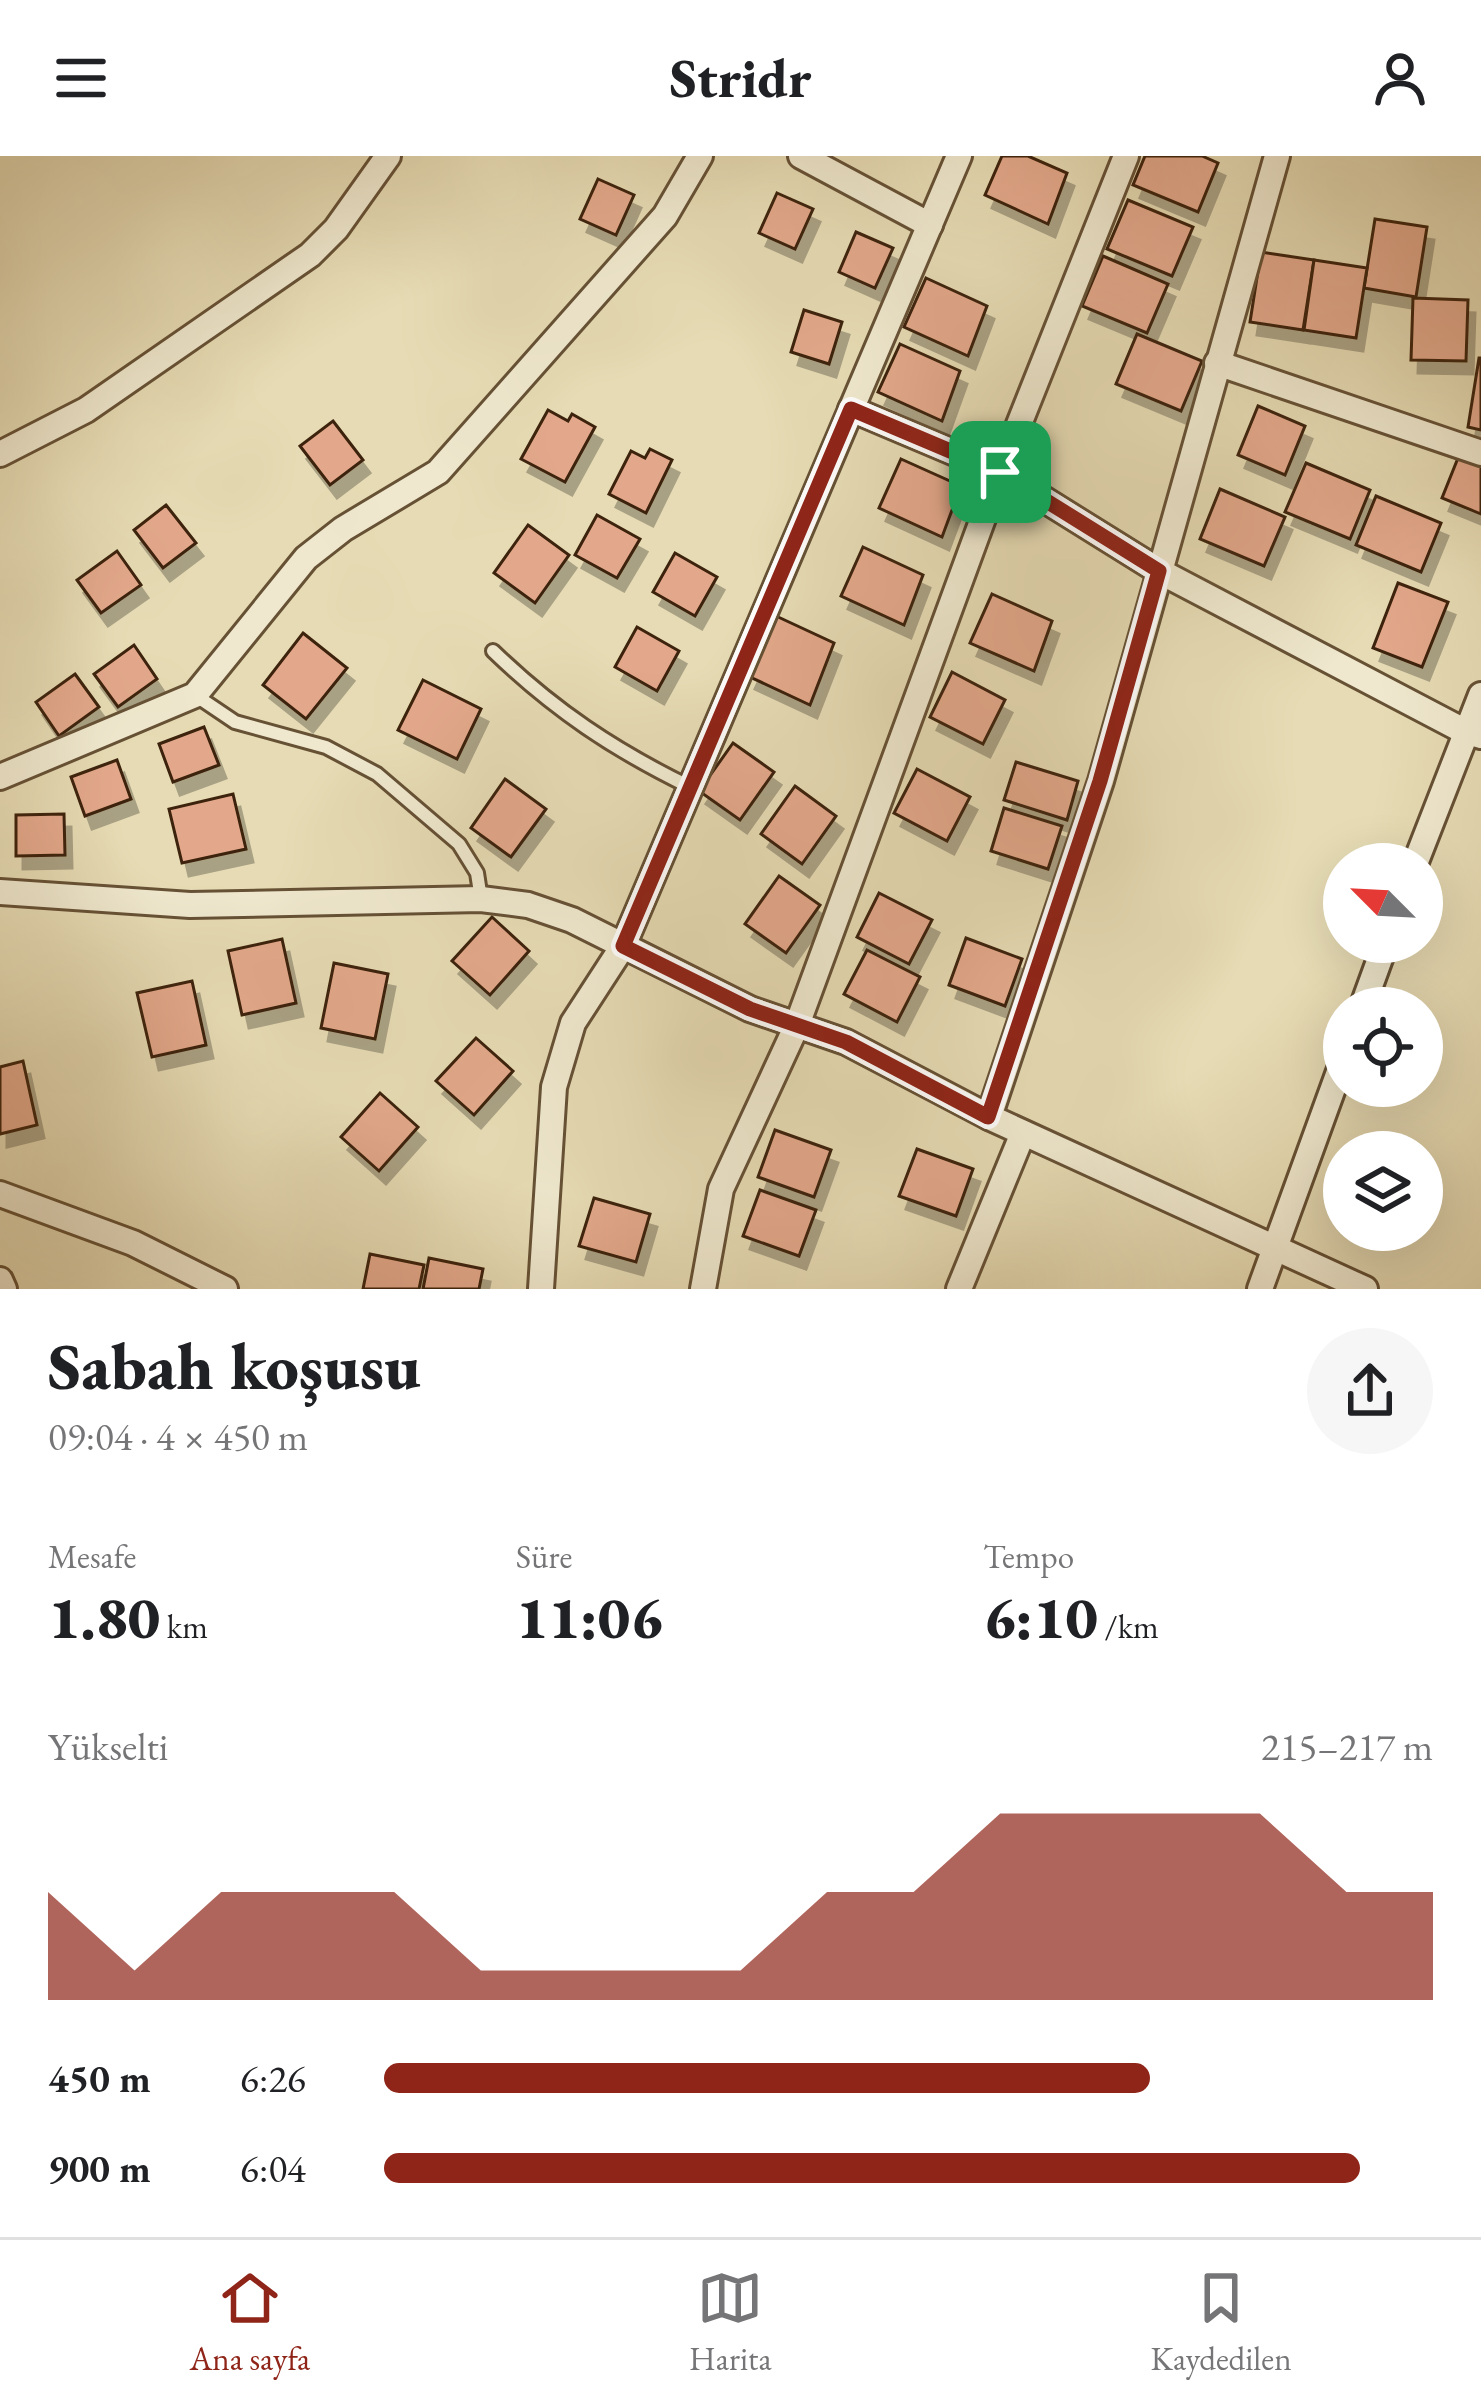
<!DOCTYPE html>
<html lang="tr">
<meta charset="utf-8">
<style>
body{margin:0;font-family:"EB Garamond",serif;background:#f6f6f6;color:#202124;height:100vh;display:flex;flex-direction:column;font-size:45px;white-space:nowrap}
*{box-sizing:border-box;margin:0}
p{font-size:39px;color:#757577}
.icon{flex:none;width:66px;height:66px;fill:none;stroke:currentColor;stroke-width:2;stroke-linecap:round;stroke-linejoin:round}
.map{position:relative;height:1133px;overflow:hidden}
.panel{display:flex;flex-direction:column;background:#fff;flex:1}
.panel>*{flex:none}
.needle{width:78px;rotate:294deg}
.tools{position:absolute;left:1323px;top:687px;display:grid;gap:24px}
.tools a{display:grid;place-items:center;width:120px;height:120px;border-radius:50%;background:#fff;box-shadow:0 12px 48px #0002;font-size:60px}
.pin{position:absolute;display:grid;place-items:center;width:102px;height:102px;color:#fff;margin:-51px;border-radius:24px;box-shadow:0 6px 18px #0006}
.round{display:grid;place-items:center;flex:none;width:126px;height:126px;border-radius:63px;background:#f6f6f6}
.headline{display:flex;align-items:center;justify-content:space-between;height:204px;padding:0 48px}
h1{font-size:66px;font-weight:800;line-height:90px}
.metrics{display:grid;grid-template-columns:repeat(3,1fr);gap:18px;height:204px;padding:12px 48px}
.metrics div{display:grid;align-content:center}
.metrics b{font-size:60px;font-weight:800}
.metrics small{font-size:33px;font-weight:400}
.metrics p{font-size:33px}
.chart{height:336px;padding:24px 48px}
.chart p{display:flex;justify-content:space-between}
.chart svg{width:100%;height:216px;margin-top:12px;fill:#8f2418;opacity:.7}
ul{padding:0 48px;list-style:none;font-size:39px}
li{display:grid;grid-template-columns:192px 144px 1fr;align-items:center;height:90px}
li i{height:30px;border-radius:15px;background:#8f2418}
header{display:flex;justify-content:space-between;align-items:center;height:156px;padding:0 48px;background:#fff;font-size:54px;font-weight:800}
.dock{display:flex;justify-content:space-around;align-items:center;height:168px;border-top:3px solid #e0e0e0;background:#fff;font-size:33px;color:#757577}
.dock a{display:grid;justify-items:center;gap:6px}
.dock .active{color:#8f2418}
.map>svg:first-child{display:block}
</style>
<header><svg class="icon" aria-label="menu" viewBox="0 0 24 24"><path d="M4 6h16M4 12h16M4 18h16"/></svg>Stridr<svg class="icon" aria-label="person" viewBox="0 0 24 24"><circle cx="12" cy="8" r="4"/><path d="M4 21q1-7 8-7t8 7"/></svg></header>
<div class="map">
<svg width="1481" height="1133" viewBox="0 0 1481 1133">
<defs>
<filter id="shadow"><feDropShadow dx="7" dy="13" stdDeviation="0" flood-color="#0004"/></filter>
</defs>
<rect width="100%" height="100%" fill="#e6dbb4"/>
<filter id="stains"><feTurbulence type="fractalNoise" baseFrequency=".00167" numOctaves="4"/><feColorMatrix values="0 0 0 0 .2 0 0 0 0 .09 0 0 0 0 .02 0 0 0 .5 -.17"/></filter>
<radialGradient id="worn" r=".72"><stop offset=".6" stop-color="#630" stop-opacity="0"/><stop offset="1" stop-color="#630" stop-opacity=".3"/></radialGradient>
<g fill="#e3a88b" stroke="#3c230b" stroke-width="3" filter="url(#shadow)">
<path d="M 1002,0 L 1028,0 L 1067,17 L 1048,68 L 985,39 Z"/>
<path d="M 1145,0 L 1202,0 L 1218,7 L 1198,56 L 1133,29 Z"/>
<path d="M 598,23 L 634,39 L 616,79 L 580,63 Z"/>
<path d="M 777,37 L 813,53 L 795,93 L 759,77 Z"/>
<path d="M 1128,44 L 1193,71 L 1172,120 L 1107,93 Z"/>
<path d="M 1375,63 L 1427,71 L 1416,141 L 1364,132 Z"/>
<path d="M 856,76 L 893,92 L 875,132 L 839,116 Z"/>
<path d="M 1261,96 L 1314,104 L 1303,174 L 1250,166 Z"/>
<path d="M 1103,100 L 1168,128 L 1147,177 L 1082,150 Z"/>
<path d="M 1314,104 L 1367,112 L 1356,182 L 1304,174 Z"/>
<path d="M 926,122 L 987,150 L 968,200 L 904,171 Z"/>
<path d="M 1413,142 L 1468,144 L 1466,205 L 1411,204 Z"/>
<path d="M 804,154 L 842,166 L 829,208 L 791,196 Z"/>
<path d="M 1137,178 L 1202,205 L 1181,255 L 1116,228 Z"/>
<path d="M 900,188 L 960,215 L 942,265 L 878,236 Z"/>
<path d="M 1479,202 L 1481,202 L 1481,274 L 1468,271 Z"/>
<path d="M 1258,250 L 1305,270 L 1285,319 L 1238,299 Z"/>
<path d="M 548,254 L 568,265 L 572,258 L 595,271 L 565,326 L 521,303 Z"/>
<path d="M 333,265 L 363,304 L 330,329 L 300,290 Z"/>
<path d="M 1462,292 L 1481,300 L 1481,358 L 1442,342 Z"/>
<path d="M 650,293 L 672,304 L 646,357 L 609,338 L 631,295 L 645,302 Z"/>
<path d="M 901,303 L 961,330 L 942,381 L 879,352 Z"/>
<path d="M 1306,307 L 1370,334 L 1350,383 L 1285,356 Z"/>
<path d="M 1220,333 L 1285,361 L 1264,410 L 1200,383 Z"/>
<path d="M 1376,340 L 1441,367 L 1421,416 L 1356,389 Z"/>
<path d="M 166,349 L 196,387 L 163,412 L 134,374 Z"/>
<path d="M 597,359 L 640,383 L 617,422 L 575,399 Z"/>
<path d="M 528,369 L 569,399 L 535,447 L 494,417 Z"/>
<path d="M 863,391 L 923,419 L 904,469 L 841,440 Z"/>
<path d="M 117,395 L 141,429 L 101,457 L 77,424 Z"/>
<path d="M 675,397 L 717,421 L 695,460 L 653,436 Z"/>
<path d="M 1398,427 L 1448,446 L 1422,511 L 1373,492 Z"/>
<path d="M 992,438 L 1052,465 L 1034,515 L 970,487 Z"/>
<path d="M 776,460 L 834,487 L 810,549 L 748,520 Z"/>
<path d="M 637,471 L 679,495 L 657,535 L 615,511 Z"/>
<path d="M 303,477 L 347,512 L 306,563 L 263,529 Z"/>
<path d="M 134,489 L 157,523 L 118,551 L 94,518 Z"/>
<path d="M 952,516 L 1005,544 L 983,588 L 930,561 Z"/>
<path d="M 75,518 L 99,551 L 59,580 L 36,546 Z"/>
<path d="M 423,524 L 481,553 L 457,603 L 398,574 Z"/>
<path d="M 204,571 L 219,609 L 173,626 L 159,588 Z"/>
<path d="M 733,587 L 774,616 L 740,664 L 699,635 Z"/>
<path d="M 117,604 L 131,643 L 85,660 L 71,621 Z"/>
<path d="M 1016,606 L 1078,625 L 1067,664 L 1004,644 Z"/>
<path d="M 917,613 L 970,641 L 947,685 L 894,657 Z"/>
<path d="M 505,623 L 546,653 L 511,701 L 471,672 Z"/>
<path d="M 795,630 L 836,660 L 802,708 L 761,678 Z"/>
<path d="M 233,638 L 246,693 L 182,707 L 169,653 Z"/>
<path d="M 1004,652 L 1062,670 L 1048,713 L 991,695 Z"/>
<path d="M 64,658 L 65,699 L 16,700 L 16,659 Z"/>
<path d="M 779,720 L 820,749 L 786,797 L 745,768 Z"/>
<path d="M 879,737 L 932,764 L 909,808 L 857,781 Z"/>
<path d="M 492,761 L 529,795 L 490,839 L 452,805 Z"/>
<path d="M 966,782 L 1022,803 L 1005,850 L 949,829 Z"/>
<path d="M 282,783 L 296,847 L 242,859 L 228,795 Z"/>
<path d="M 867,794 L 920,821 L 897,866 L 844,838 Z"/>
<path d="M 334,807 L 388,818 L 375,883 L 321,872 Z"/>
<path d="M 192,825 L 206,889 L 152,901 L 137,837 Z"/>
<path d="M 476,882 L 513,915 L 474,959 L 436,925 Z"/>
<path d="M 23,905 L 37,969 L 0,978 L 0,911 Z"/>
<path d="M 380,937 L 418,971 L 379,1015 L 341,981 Z"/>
<path d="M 775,974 L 831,994 L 814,1041 L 758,1021 Z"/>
<path d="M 917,993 L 973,1013 L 956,1060 L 899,1040 Z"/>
<path d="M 760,1034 L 816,1054 L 799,1100 L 743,1080 Z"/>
<path d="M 594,1042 L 650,1058 L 636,1106 L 579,1090 Z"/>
<path d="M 370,1098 L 424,1109 L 419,1133 L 363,1133 Z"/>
<path d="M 429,1102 L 483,1113 L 479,1133 L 423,1133 Z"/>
</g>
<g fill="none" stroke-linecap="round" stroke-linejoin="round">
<defs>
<g id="service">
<path d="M 493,495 C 554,554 614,594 690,631"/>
<path d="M 195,539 L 235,566 L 326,591 L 377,618 L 459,688 L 477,717 L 481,743"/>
</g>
<g id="minor">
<path d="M 801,0 L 930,69"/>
<path d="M 1217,207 L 1481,297"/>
<path d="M 851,253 L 1000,316 L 1159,415 L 1464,575 L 1481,580"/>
<path d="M 0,298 L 86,254 L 310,99 L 336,73 L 388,0"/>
<path d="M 0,621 L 195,539 L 306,402 L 343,373 L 438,316 L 665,60 L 700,0"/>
<path d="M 1415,708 L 1481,539"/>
<path d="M 0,736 L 190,749 L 481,743 L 528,749 L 572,764 L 750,853 L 846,886 L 989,961 L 1365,1133"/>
<path d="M 1362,852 L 1386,786"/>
<path d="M 989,961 L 1101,625 L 1277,0"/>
<path d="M 0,1038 L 133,1087 L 225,1133"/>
<path d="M 0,1124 L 4,1133"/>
<path d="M 541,1133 L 554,931 L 573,867 L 623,790 L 959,0"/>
<path d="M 703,1133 L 721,1033 L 797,869 L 1000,316 L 1126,0"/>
<path d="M 959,1133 L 1023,977"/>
<path d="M 1260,1133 L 1344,902"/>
</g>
</defs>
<use href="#service" stroke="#665135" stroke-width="18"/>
<use href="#minor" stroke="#665135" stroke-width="30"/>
<use href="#service" stroke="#efe8ce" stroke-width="12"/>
<use href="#minor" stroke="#efe8ce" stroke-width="24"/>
</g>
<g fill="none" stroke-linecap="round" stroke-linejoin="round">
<defs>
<path id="route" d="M 851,253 L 1000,316 L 1159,415 L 1100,625 L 988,961 L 846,886 L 750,853 L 623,790 Z"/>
</defs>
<use href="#route" stroke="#fff" stroke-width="24"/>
<use href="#route" stroke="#8f2418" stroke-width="15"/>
</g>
<rect width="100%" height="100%" filter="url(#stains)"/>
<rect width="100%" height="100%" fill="url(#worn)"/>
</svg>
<div class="tools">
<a><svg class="needle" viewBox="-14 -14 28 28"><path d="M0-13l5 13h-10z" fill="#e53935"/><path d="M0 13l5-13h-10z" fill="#757577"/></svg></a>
<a><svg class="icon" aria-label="locate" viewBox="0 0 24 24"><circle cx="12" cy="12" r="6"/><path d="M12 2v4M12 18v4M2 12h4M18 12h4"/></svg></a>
<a><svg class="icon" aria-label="layers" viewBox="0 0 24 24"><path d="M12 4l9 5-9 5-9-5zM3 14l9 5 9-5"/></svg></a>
</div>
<div class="pin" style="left:1000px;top:316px;background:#1e9e55"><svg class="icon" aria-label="arrive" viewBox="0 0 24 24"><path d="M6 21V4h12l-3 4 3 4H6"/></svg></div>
</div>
<section class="panel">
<div class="headline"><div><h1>Sabah koşusu</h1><p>09:04 · 4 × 450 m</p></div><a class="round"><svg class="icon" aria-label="share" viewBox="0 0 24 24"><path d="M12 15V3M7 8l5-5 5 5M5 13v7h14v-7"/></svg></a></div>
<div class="metrics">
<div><p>Mesafe</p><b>1.80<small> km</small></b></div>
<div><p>Süre</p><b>11:06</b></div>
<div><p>Tempo</p><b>6:10<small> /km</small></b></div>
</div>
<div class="chart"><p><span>Yükselti</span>215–217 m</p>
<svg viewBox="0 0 160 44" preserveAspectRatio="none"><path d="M0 44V22L10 38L20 22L30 22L40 22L50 38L60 38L70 38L80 38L90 22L100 22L110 6L120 6L130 6L140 6L150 22L160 22V44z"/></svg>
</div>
<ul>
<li><b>450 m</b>6:26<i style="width:73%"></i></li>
<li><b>900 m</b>6:04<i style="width:93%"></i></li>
</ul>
</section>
<nav class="dock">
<a class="active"><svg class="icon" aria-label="home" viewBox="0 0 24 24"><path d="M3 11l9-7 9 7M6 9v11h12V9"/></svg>Ana sayfa</a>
<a><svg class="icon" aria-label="map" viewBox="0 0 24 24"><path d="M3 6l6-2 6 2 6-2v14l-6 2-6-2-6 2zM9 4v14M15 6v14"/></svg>Harita</a>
<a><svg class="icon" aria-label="saved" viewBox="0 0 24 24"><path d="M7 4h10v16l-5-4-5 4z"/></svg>Kaydedilen</a>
</nav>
